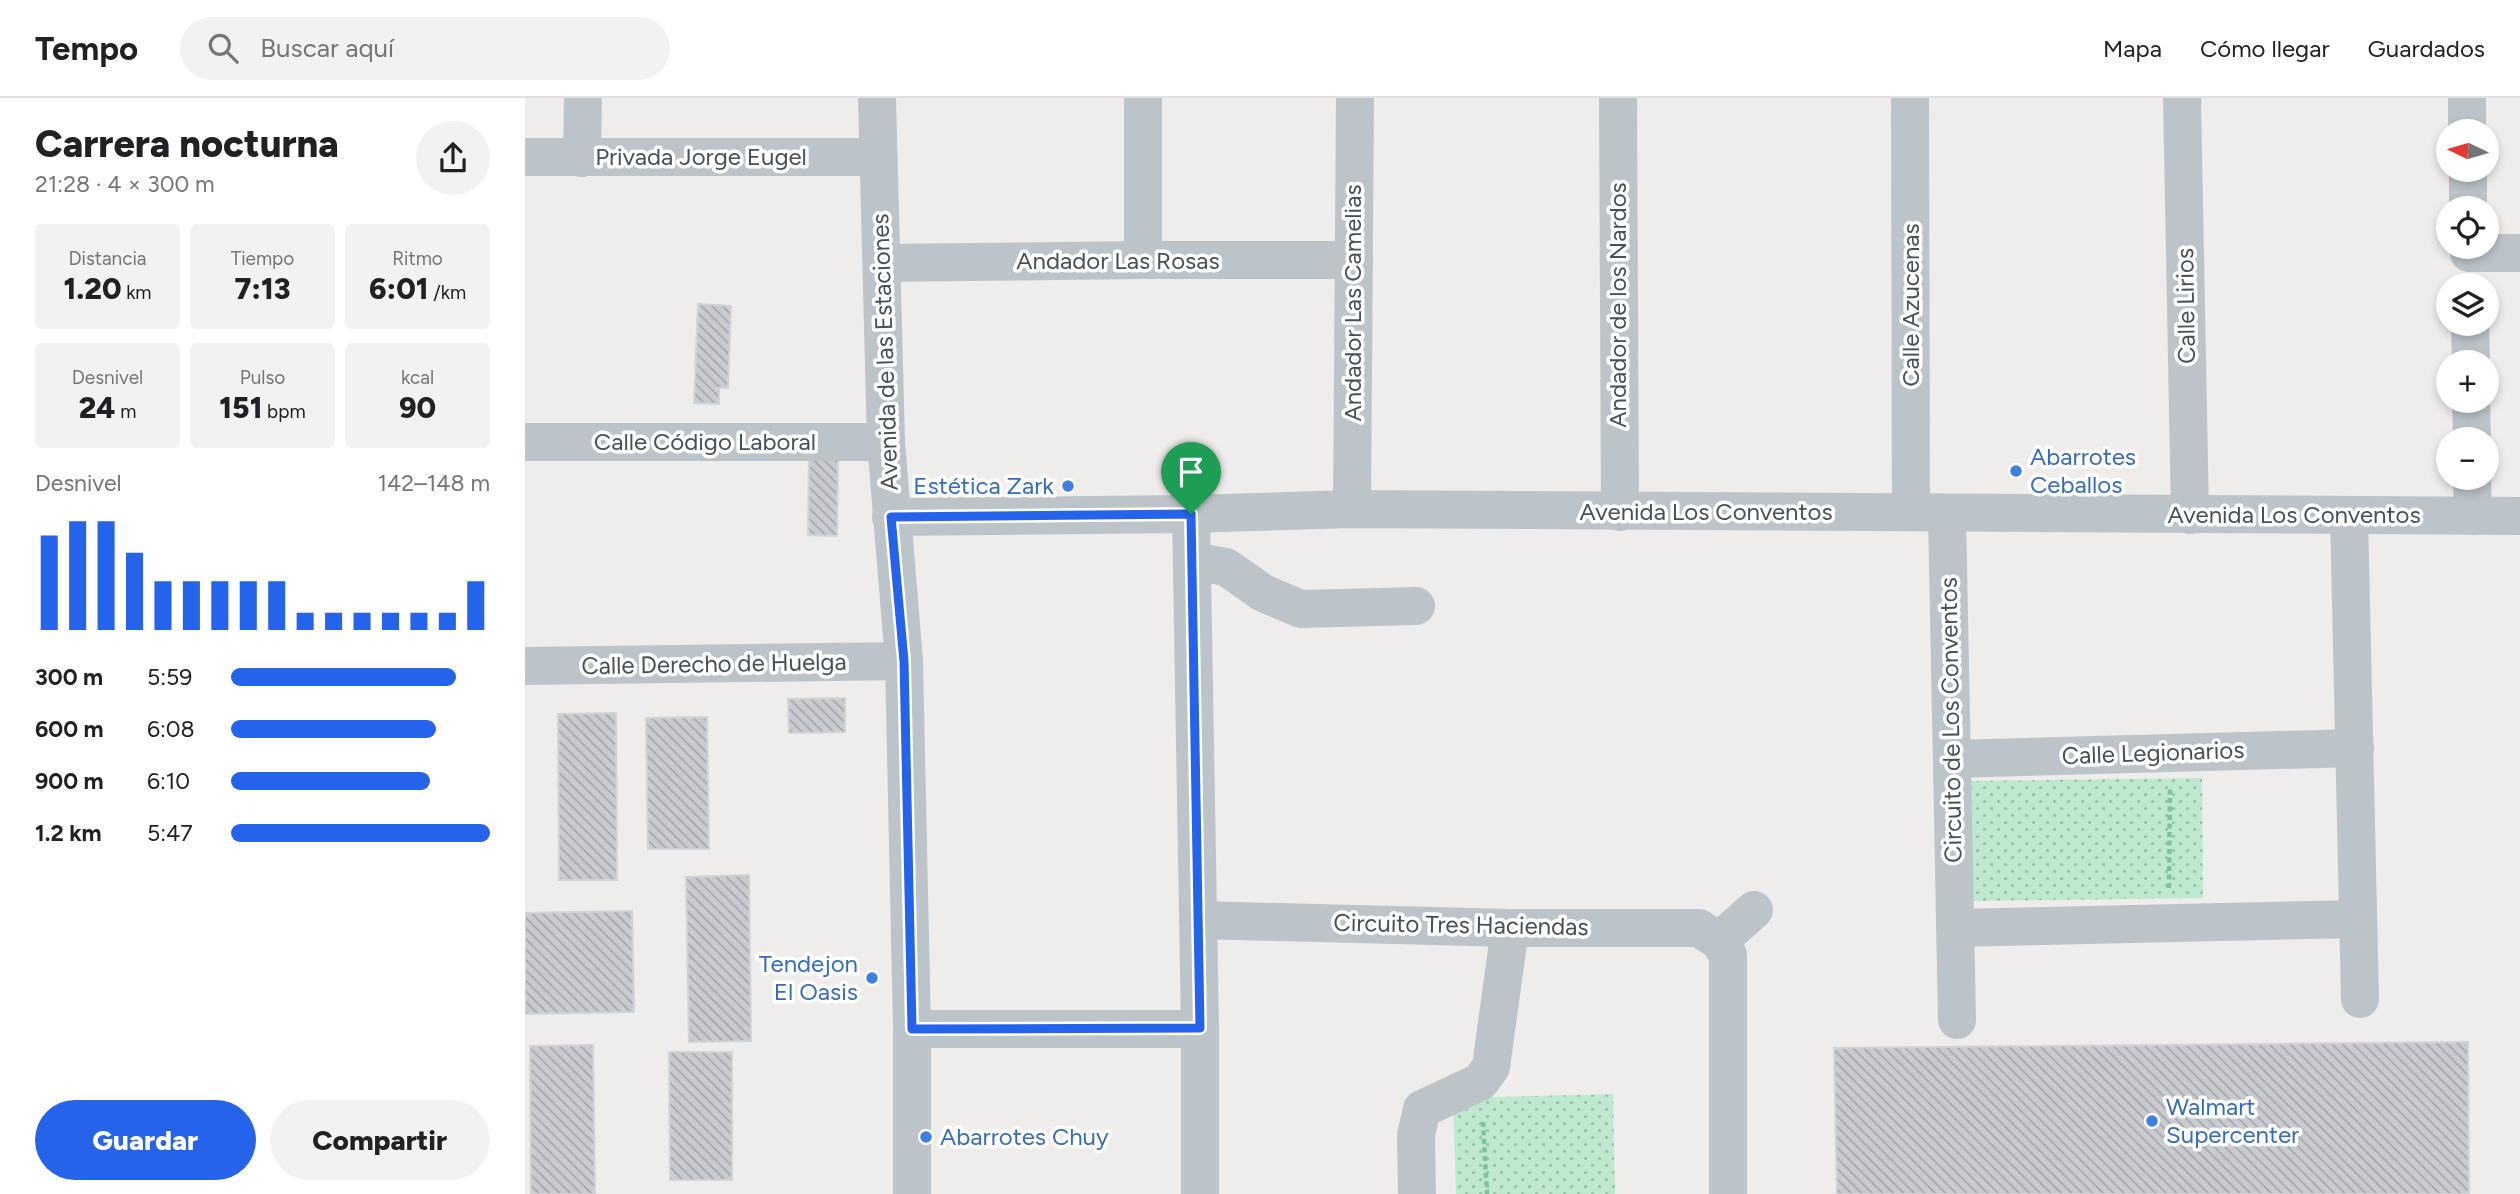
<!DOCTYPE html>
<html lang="es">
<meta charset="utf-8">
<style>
body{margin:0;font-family:Figtree,sans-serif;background:#f2f2f2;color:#202124;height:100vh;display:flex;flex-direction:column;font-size:26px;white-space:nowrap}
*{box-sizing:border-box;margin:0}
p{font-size:23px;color:#757577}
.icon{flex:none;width:38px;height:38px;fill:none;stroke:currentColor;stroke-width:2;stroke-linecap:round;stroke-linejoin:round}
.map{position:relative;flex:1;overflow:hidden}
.drawer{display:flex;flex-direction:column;background:#fff;width:525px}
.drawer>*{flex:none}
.needle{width:46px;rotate:275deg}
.controls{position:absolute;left:1911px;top:21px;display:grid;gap:14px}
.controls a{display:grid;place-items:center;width:63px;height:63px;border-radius:50%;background:#fff;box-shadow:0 4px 10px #0003;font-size:35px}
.pin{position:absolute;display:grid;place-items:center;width:60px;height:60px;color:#fff;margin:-72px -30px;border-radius:50% 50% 50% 0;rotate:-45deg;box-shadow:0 0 7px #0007}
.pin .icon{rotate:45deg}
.round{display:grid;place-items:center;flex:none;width:74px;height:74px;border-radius:37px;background:#f2f2f2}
.summary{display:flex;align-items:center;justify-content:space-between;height:119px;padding:0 35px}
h1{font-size:38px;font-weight:800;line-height:52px}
.figures{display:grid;grid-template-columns:repeat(3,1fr);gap:10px;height:119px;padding:7px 35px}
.figures div{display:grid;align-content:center;border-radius:7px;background:#f2f2f2;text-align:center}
.figures b{font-size:30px;font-weight:800}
.figures small{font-size:19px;font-weight:400}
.figures p{font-size:19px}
.chart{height:196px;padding:14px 35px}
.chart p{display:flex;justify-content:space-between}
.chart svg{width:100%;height:126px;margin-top:7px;stroke:#2563eb;stroke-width:6}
.cta{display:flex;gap:14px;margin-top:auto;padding:14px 35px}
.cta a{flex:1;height:80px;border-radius:42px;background:#2563eb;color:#fff;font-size:28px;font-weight:800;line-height:80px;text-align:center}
.cta a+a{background:#f2f2f2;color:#202124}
ul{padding:0 35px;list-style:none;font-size:23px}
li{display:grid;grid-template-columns:112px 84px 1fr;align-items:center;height:52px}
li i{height:18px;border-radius:9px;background:#2563eb}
header{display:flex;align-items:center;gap:42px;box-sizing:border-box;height:98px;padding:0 35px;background:#fff;border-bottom:2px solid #e0e0e0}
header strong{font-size:33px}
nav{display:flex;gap:38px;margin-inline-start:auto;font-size:24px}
.search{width:490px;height:63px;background:#f2f2f2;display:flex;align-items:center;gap:18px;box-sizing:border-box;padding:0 24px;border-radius:38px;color:#757577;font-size:26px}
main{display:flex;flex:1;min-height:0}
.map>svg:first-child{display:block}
</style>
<header>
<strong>Tempo</strong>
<div class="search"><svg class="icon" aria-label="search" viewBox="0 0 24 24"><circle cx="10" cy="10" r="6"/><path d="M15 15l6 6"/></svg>Buscar aquí</div>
<nav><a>Mapa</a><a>Cómo llegar</a><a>Guardados</a></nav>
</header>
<main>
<section class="drawer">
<div class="summary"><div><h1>Carrera nocturna</h1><p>21:28 · 4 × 300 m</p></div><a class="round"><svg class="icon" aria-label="share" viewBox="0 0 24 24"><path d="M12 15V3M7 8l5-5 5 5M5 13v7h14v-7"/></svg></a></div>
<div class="figures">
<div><p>Distancia</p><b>1.20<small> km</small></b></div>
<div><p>Tiempo</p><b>7:13</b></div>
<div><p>Ritmo</p><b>6:01<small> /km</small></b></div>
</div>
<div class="figures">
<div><p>Desnivel</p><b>24<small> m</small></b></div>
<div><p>Pulso</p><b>151<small> bpm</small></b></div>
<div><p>kcal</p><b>90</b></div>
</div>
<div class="chart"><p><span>Desnivel</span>142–148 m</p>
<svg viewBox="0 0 160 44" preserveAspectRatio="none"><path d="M5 44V11M15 44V6M25 44V6M35 44V17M45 44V27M55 44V27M65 44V27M75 44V27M85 44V27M95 44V38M105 44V38M115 44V38M125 44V38M135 44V38M145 44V38M155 44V27"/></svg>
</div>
<ul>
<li><b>300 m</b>5:59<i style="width:87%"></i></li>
<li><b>600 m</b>6:08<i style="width:79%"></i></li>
<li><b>900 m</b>6:10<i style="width:77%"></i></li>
<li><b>1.2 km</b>5:47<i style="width:100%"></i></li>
</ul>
<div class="cta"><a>Guardar</a><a>Compartir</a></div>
</section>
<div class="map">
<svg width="1995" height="1096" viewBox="0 0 1995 1096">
<defs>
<pattern id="green-dots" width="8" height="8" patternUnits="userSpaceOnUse" patternTransform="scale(1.75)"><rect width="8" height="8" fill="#bee9ce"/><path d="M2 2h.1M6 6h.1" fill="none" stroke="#9cbfaa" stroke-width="1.8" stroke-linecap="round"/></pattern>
<pattern id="building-back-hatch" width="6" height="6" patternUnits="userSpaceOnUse" patternTransform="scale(1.75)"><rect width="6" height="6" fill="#cacbd1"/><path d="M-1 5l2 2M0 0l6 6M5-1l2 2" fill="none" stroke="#a6a7ac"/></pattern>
</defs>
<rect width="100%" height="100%" fill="#efecec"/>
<g fill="url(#green-dots)">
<path d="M 1677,680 L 1678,800 L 1442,803 L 1441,683 Z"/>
<path d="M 1088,996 L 1090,1096 L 931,1096 L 928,1000 Z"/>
</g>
<g fill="url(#building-back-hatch)" stroke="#d1d3d7" stroke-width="2">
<path d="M 173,206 L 206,208 L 203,290 L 194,290 L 194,306 L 169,305 Z"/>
<path d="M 284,361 L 313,361 L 312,438 L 283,437 Z"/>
<path d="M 320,600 L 320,634 L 264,635 L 263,601 Z"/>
<path d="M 91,615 L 92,782 L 34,782 L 33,616 Z"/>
<path d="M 182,619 L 184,751 L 123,751 L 121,620 Z"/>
<path d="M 224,777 L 226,943 L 164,944 L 161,779 Z"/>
<path d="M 107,813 L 109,914 L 0,916 L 0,815 Z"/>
<path d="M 1943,944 L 1944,1096 L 1312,1096 L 1309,950 Z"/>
<path d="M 68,947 L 70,1096 L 6,1096 L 5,948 Z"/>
<path d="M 144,954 L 207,954 L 207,1082 L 145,1082 Z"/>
</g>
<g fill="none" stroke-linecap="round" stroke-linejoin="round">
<g stroke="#79c39e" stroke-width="4.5" stroke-dasharray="5 3.5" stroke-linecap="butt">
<path d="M 1644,790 L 1645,691"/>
<path d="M 958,1024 L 962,1096"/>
</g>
<g stroke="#bcc4ca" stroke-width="38">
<path d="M 352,0 L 361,344 L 379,563 L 387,931 L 387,1096"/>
<path d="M 618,0 L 618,162"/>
<path d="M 1093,0 L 1095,414"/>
<path d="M 1385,0 L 1386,414"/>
<path d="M 1657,0 L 1665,417"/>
<path d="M 1942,0 L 1942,33"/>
<path d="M 0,59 L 352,59"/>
<path d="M 57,60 L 58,0"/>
<path d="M 1943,72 L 1943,110"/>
<path d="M 1944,155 L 1995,155"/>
<path d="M 357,165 L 618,162 L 829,162"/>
<path d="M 1945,226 L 1946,264"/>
<path d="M 1946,303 L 1947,341"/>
<path d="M 0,344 L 361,344"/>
<path d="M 1947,380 L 1948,418"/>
<path d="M 827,411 L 830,0"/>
<path d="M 1422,415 L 1432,922"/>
<path d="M 666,416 L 675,931 L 675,1096"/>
<path d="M 1824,417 L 1835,901"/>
<path d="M 366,419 L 666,416 L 827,411 L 1995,418"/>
<path d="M 667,463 L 701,469 L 738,495 L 776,511 L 891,508"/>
<path d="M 0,568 L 379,563"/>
<path d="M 1427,661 L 1830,650"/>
<path d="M 673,822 L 985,830 L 1174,830 L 1194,843 L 1203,857 L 1203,1096"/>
<path d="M 1430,830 L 1833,821"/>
<path d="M 1194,843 L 1229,812"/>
<path d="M 387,931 L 675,931"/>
<path d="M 892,1096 L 891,1037 L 897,1011 L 955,984 L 966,969 L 985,830"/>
</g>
</g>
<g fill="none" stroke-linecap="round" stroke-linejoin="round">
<defs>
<path id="route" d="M 666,416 L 675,930 L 387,931 L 379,563 L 366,419 Z"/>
</defs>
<use href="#route" stroke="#fff" stroke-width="14"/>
<use href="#route" stroke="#2563eb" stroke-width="9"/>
</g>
<g fill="#3f7fe0" stroke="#fff" stroke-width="2.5">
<circle cx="1491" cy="373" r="7"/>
<circle cx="543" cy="388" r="7"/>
<circle cx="347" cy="880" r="7"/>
<circle cx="1627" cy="1023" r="7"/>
<circle cx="401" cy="1039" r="7"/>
</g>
<g text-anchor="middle" stroke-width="7" stroke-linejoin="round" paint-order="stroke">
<g font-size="24" fill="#465057" stroke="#fff">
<text x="176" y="67">Privada Jorge Eugel</text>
<text x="593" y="171">Andador Las Rosas</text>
<text transform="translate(828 205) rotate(-90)" y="8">Andador Las Camelias</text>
<text transform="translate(1093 207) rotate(-90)" y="8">Andador de los Nardos</text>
<text transform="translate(1386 207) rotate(-90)" y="8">Calle Azucenas</text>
<text transform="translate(1661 208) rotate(-91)" y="8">Calle Lirios</text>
<text transform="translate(360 254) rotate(-92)" y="8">Avenida de las Estaciones</text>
<text x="180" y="352">Calle Código Laboral</text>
<text x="1181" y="422">Avenida Los Conventos</text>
<text x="1769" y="425">Avenida Los Conventos</text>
<text transform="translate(189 566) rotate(-1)" y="8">Calle Derecho de Huelga</text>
<text transform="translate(1426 622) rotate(-91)" y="8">Circuito de Los Conventos</text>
<text transform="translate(1628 655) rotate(-2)" y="8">Calle Legionarios</text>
<text transform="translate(936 827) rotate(1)" y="8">Circuito Tres Haciendas</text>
</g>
<g font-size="24" fill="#366cbe" stroke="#fff" text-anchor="start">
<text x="1505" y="367">Abarrotes<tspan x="1505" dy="28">Ceballos</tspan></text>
<text x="529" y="396" text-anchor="end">Estética Zark</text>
<text x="333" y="874" text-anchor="end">Tendejon<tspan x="333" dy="28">El Oasis</tspan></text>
<text x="1641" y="1017">Walmart<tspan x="1641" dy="28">Supercenter</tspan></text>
<text x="415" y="1047">Abarrotes Chuy</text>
</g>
</g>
</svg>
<div class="controls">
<a><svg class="needle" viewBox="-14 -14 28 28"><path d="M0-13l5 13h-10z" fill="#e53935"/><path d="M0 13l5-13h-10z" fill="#757577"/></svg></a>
<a><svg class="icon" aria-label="locate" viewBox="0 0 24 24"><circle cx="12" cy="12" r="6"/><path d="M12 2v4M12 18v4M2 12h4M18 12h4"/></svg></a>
<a><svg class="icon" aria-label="layers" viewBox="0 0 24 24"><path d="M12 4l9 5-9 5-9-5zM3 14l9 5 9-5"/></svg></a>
<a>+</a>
<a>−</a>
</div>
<div class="pin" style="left:666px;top:416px;background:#1e9e55"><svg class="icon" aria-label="arrive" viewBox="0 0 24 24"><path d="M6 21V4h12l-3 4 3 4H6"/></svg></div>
</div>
</main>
